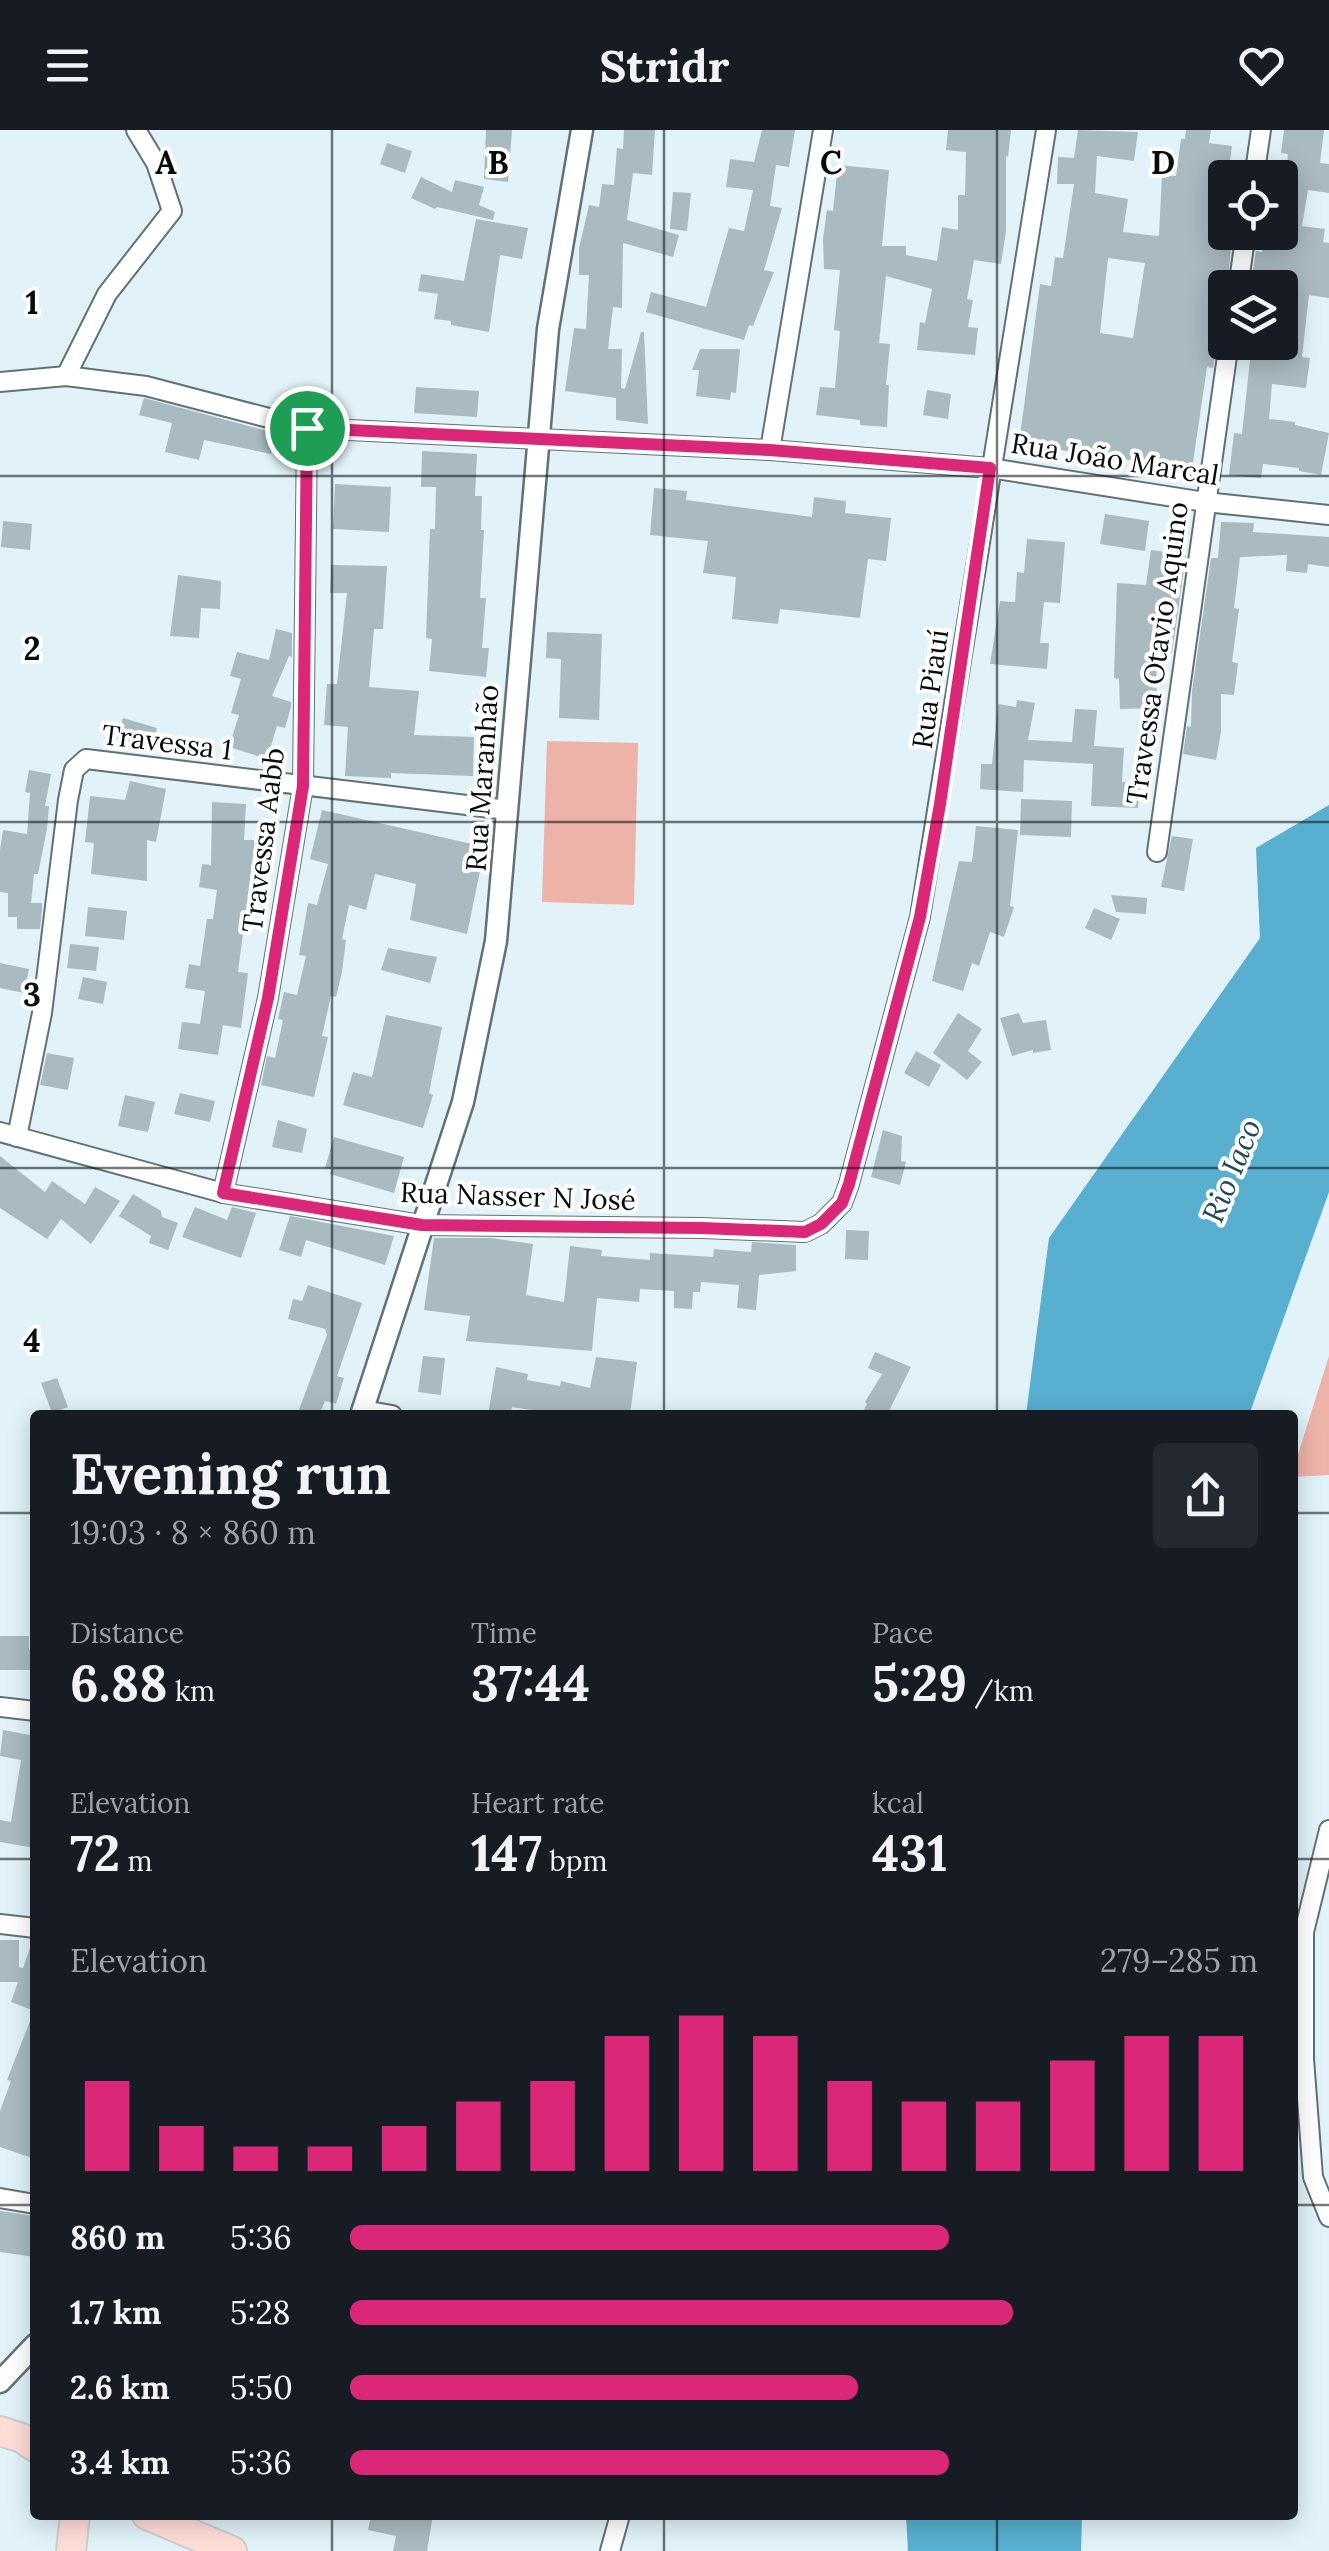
<!DOCTYPE html>
<meta charset="utf-8">
<style>
body{margin:0;font-family:Lora,serif;background:#242831;color:#f1f3f6;height:100vh;display:flex;flex-direction:column;font-size:38px;white-space:nowrap}
*{box-sizing:border-box;margin:0}
p{font-size:32px;color:#9ea1a6}
.icon{flex:none;width:55px;height:55px;fill:none;stroke:currentColor;stroke-width:2;stroke-linecap:round;stroke-linejoin:round}
.map{position:relative;flex:1;overflow:hidden}
.sheet{position:absolute;left:30px;top:1280px;width:1268px;height:1110px;display:flex;flex-direction:column;background:#171b24;border-radius:10px;box-shadow:0 5px 25px #0003}
.sheet>*{flex:none}
.tools{position:absolute;left:1208px;top:30px;display:grid;gap:20px}
.tools a{display:grid;place-items:center;width:90px;height:90px;border-radius:10px;background:#171b24;box-shadow:0 5px 25px #0003;font-size:50px}
.pin{position:absolute;display:grid;place-items:center;width:85px;height:85px;color:#fff;margin:-42px;border:5px solid #fff;border-radius:50%;box-shadow:0 2px 10px #0007}
.round{display:grid;place-items:center;flex:none;width:105px;height:105px;border-radius:10px;background:#242831}
.head{display:flex;align-items:center;justify-content:space-between;height:170px;padding:0 40px}
h1{font-size:55px;font-weight:700;line-height:75px}
.stats{display:grid;grid-template-columns:repeat(3,1fr);gap:15px;height:170px;padding:10px 40px}
.stats div{display:grid;align-content:center}
.stats b{font-size:50px;font-weight:700}
.stats small{font-size:28px;font-weight:400}
.stats p{font-size:28px}
.chart{height:280px;padding:20px 40px}
.chart p{display:flex;justify-content:space-between}
.chart svg{width:100%;height:180px;margin-top:10px;stroke:#db2777;stroke-width:6}
ul{padding:0 40px;list-style:none;font-size:32px}
li{display:grid;grid-template-columns:160px 120px 1fr;align-items:center;height:75px}
li i{height:25px;border-radius:12px;background:#db2777}
header{display:flex;justify-content:space-between;align-items:center;height:130px;padding:0 40px;background:#171b24;font-size:45px;font-weight:700}
.map>svg:first-child{display:block}
</style>
<header><svg class="icon" aria-label="menu" viewBox="0 0 24 24"><path d="M4 6h16M4 12h16M4 18h16"/></svg>Stridr<svg class="icon" aria-label="heart" viewBox="0 0 24 24"><path d="M12 20l-8-8c-3-5 5-10 8-4 3-6 11-1 8 4z"/></svg></header>
<div class="map">
<svg width="1329" height="2421" viewBox="0 0 1329 2421">
<rect width="100%" height="100%" fill="#e1f2f9"/>
<g fill="#edb3a8">
<path d="M 547,611 L 638,613 L 634,775 L 542,772 Z"/>
<path d="M 1329,1226 L 1329,1345 L 1293,1347 L 1293,1340 Z"/>
</g>
<g fill="#58afd0">
<path d="M 1329,675 L 1329,1062 L 1249,1285 L 1026,1285 L 1049,1108 L 1260,808 L 1256,718 Z"/>
<path d="M 906,2385 L 1082,2385 L 1081,2421 L 908,2421 Z"/>
</g>
<g fill="#aabac1" fill-rule="evenodd">
<path d="M 486,0 L 512,0 L 508,52 L 484,49 Z"/>
<path d="M 624,0 L 655,0 L 652,45 L 633,43 L 627,90 L 679,105 L 673,127 L 623,113 L 622,178 L 613,177 L 608,219 L 622,219 L 621,258 L 625,259 L 641,202 L 644,202 L 648,294 L 616,290 L 616,268 L 565,261 L 574,198 L 586,199 L 589,145 L 579,145 L 579,118 L 589,75 L 599,77 L 602,54 L 614,55 L 617,18 L 623,19 Z"/>
<path d="M 762,0 L 795,0 L 789,37 L 776,35 L 770,76 L 782,78 L 764,140 L 774,142 L 753,196 L 749,195 L 744,210 L 646,182 L 651,162 L 706,177 L 729,98 L 744,101 L 753,60 L 726,57 L 730,29 L 754,32 Z"/>
<path d="M 948,0 L 1011,0 L 1008,27 L 1006,26 L 1006,101 L 1001,134 L 974,130 L 967,169 L 973,170 L 968,197 L 978,198 L 975,225 L 917,220 L 920,192 L 925,193 L 932,159 L 886,146 L 879,213 L 890,214 L 886,255 L 889,255 L 887,297 L 860,295 L 860,290 L 816,285 L 820,257 L 835,258 L 840,201 L 834,200 L 840,140 L 824,139 L 823,109 L 827,80 L 833,81 L 838,35 L 889,40 L 882,116 L 906,116 L 906,125 L 937,131 L 942,97 L 958,100 L 958,65 L 965,65 L 966,22 L 946,20 Z"/>
<path d="M 1078,0 L 1138,2 L 1134,31 L 1097,26 L 1095,63 L 1128,69 L 1123,102 L 1157,106 L 1159,105 L 1162,45 L 1176,46 L 1181,9 L 1185,9 L 1186,0 L 1211,0 L 1209,13 L 1232,16 L 1228,47 L 1225,46 L 1218,115 L 1231,117 L 1225,184 L 1221,183 L 1213,238 L 1207,237 L 1192,339 L 1019,314 L 1040,154 L 1051,156 L 1055,127 L 1063,128 L 1074,54 L 1057,54 L 1058,27 L 1074,28 ZM 1108,128 L 1145,133 L 1133,208 L 1100,203 Z"/>
<path d="M 1284,0 L 1324,0 L 1320,33 L 1329,34 L 1329,63 L 1308,60 L 1302,96 L 1325,99 L 1323,112 L 1329,113 L 1329,168 L 1309,165 L 1302,227 L 1310,228 L 1306,258 L 1272,254 L 1269,289 L 1295,292 L 1295,295 L 1329,303 L 1321,345 L 1299,341 L 1299,338 L 1263,334 L 1261,348 L 1229,345 L 1234,303 L 1242,304 L 1252,212 L 1280,212 L 1280,157 L 1251,153 L 1256,121 L 1262,122 L 1264,102 L 1280,102 L 1280,60 L 1284,61 L 1288,24 L 1281,23 Z"/>
<path d="M 387,13 L 412,21 L 405,43 L 380,34 Z"/>
<path d="M 421,47 L 452,62 L 455,50 L 484,57 L 479,75 L 495,82 L 493,90 L 437,77 L 435,79 L 411,68 Z"/>
<path d="M 673,62 L 691,63 L 687,101 L 670,99 Z"/>
<path d="M 476,89 L 528,98 L 522,129 L 500,125 L 489,202 L 451,195 L 451,191 L 434,189 L 438,164 L 418,161 L 421,144 L 464,151 Z"/>
<path d="M 700,219 L 740,219 L 736,263 L 731,262 L 730,270 L 696,266 L 699,240 L 692,240 Z"/>
<path d="M 416,257 L 479,261 L 477,287 L 414,283 Z"/>
<path d="M 927,260 L 951,264 L 948,289 L 923,285 Z"/>
<path d="M 144,268 L 275,303 L 271,324 L 204,310 L 199,330 L 165,322 L 172,293 L 139,285 Z"/>
<path d="M 422,321 L 477,324 L 475,366 L 482,366 L 481,400 L 484,400 L 480,468 L 486,468 L 482,518 L 489,518 L 486,547 L 429,541 L 432,509 L 426,508 L 430,399 L 435,399 L 436,357 L 421,357 Z"/>
<path d="M 335,354 L 391,357 L 389,402 L 333,399 Z"/>
<path d="M 654,358 L 687,361 L 686,370 L 812,387 L 814,367 L 846,371 L 845,383 L 891,388 L 886,431 L 868,429 L 860,488 L 780,479 L 778,494 L 732,489 L 736,447 L 703,443 L 708,411 L 650,405 Z"/>
<path d="M 1105,384 L 1149,391 L 1145,421 L 1100,414 Z"/>
<path d="M 3,391 L 32,394 L 30,420 L 1,417 Z"/>
<path d="M 1221,392 L 1254,393 L 1253,402 L 1329,407 L 1329,437 L 1308,434 L 1307,443 L 1286,441 L 1287,425 L 1240,427 L 1234,478 L 1239,479 L 1232,532 L 1238,533 L 1234,565 L 1221,564 L 1221,602 L 1216,630 L 1183,624 L 1187,596 L 1191,597 L 1192,561 L 1211,428 L 1218,428 Z"/>
<path d="M 1027,409 L 1065,412 L 1060,473 L 1044,472 L 1040,513 L 1049,513 L 1047,539 L 990,534 L 1000,471 L 1015,472 L 1017,442 L 1024,443 Z"/>
<path d="M 1151,420 L 1186,425 L 1172,523 L 1156,522 L 1157,578 L 1120,579 L 1119,549 L 1114,548 L 1117,453 L 1146,455 Z"/>
<path d="M 331,435 L 387,436 L 383,499 L 374,499 L 369,557 L 419,561 L 414,605 L 474,607 L 473,646 L 391,643 L 391,648 L 345,646 L 348,597 L 324,595 L 327,554 L 337,554 L 347,463 L 330,463 Z"/>
<path d="M 178,445 L 221,451 L 220,479 L 201,478 L 199,508 L 170,506 Z"/>
<path d="M 276,499 L 292,503 L 292,527 L 289,526 L 272,566 L 291,572 L 291,577 L 285,598 L 277,596 L 267,629 L 229,617 L 239,585 L 231,583 L 241,549 L 230,546 L 237,522 L 269,530 Z"/>
<path d="M 547,502 L 602,504 L 599,590 L 559,588 L 561,529 L 546,528 Z"/>
<path d="M 1017,570 L 1035,573 L 1028,610 L 1072,612 L 1075,579 L 1097,580 L 1094,616 L 1124,618 L 1122,652 L 1140,653 L 1138,678 L 1091,676 L 1093,634 L 1024,630 L 1023,662 L 980,659 L 981,634 L 992,634 L 998,574 L 1016,577 Z"/>
<path d="M 123,588 L 157,598 L 151,619 L 117,609 Z"/>
<path d="M 29,640 L 51,644 L 45,676 L 49,676 L 47,699 L 38,744 L 34,744 L 31,773 L 42,773 L 42,781 L 40,799 L 17,799 L 17,787 L 8,787 L 8,763 L 0,762 L 0,720 L 3,700 L 27,704 L 30,663 L 25,662 Z"/>
<path d="M 130,651 L 166,659 L 156,712 L 147,710 L 147,751 L 91,744 L 94,713 L 85,712 L 90,666 L 125,670 Z"/>
<path d="M 1021,669 L 1072,671 L 1071,707 L 1020,705 Z"/>
<path d="M 212,672 L 246,674 L 244,710 L 255,710 L 238,842 L 248,843 L 241,898 L 223,895 L 218,925 L 178,919 L 182,892 L 200,894 L 205,861 L 185,858 L 189,834 L 200,836 L 207,789 L 213,789 L 217,760 L 199,757 L 202,734 L 211,735 Z"/>
<path d="M 322,680 L 485,717 L 467,804 L 410,790 L 416,754 L 375,744 L 366,780 L 349,775 L 342,809 L 346,810 L 342,842 L 336,867 L 331,866 L 322,906 L 328,907 L 314,967 L 261,955 L 267,926 L 275,928 L 283,890 L 278,889 L 284,862 L 297,865 L 306,826 L 299,825 L 308,773 L 317,775 L 328,734 L 310,729 Z"/>
<path d="M 976,696 L 1018,700 L 1010,776 L 1014,777 L 1004,807 L 990,802 L 979,836 L 972,833 L 963,861 L 932,851 L 959,731 L 972,732 Z"/>
<path d="M 1172,706 L 1193,709 L 1184,761 L 1161,757 Z"/>
<path d="M 1111,765 L 1147,768 L 1146,784 L 1116,782 Z"/>
<path d="M 88,777 L 127,781 L 124,810 L 85,806 Z"/>
<path d="M 1094,778 L 1120,789 L 1111,810 L 1085,798 Z"/>
<path d="M 70,814 L 99,817 L 96,841 L 67,838 Z"/>
<path d="M 388,818 L 437,827 L 430,853 L 381,840 Z"/>
<path d="M 0,833 L 29,839 L 24,863 L 0,858 Z"/>
<path d="M 83,847 L 107,852 L 103,874 L 78,869 Z"/>
<path d="M 958,883 L 982,899 L 968,921 L 982,932 L 967,950 L 933,923 Z"/>
<path d="M 1019,883 L 1023,893 L 1046,890 L 1051,920 L 1033,923 L 1033,920 L 1012,926 L 1000,888 Z"/>
<path d="M 386,885 L 442,897 L 429,963 L 433,965 L 423,998 L 343,975 L 353,942 L 372,947 Z"/>
<path d="M 916,921 L 941,935 L 929,957 L 904,943 Z"/>
<path d="M 47,923 L 74,928 L 68,960 L 40,955 Z"/>
<path d="M 180,963 L 215,971 L 210,992 L 174,984 Z"/>
<path d="M 125,965 L 155,972 L 148,1002 L 118,996 Z"/>
<path d="M 278,990 L 307,999 L 302,1023 L 272,1017 Z"/>
<path d="M 883,1000 L 902,1006 L 901,1031 L 906,1032 L 900,1055 L 871,1047 Z"/>
<path d="M 334,1007 L 404,1027 L 394,1063 L 330,1044 L 332,1039 L 325,1038 Z"/>
<path d="M 0,1026 L 45,1062 L 52,1051 L 85,1074 L 95,1057 L 120,1071 L 91,1114 L 61,1089 L 47,1109 L 0,1078 Z"/>
<path d="M 133,1064 L 161,1081 L 162,1087 L 178,1093 L 168,1120 L 149,1113 L 151,1106 L 119,1086 Z"/>
<path d="M 195,1077 L 227,1090 L 232,1077 L 256,1083 L 241,1128 L 182,1107 Z"/>
<path d="M 290,1086 L 394,1106 L 385,1135 L 306,1110 L 301,1127 L 279,1120 Z"/>
<path d="M 846,1100 L 869,1101 L 868,1130 L 845,1129 Z"/>
<path d="M 434,1108 L 491,1108 L 533,1114 L 526,1165 L 564,1172 L 570,1116 L 602,1120 L 601,1126 L 650,1130 L 650,1123 L 713,1127 L 714,1119 L 751,1122 L 752,1112 L 796,1115 L 796,1141 L 759,1145 L 756,1180 L 737,1178 L 739,1155 L 701,1152 L 700,1162 L 693,1162 L 692,1179 L 674,1178 L 674,1161 L 640,1159 L 639,1172 L 597,1168 L 592,1221 L 466,1211 L 470,1186 L 424,1180 Z"/>
<path d="M 308,1155 L 362,1173 L 337,1246 L 344,1248 L 336,1274 L 325,1271 L 319,1285 L 297,1285 L 327,1205 L 325,1199 L 288,1189 L 293,1169 L 302,1171 Z"/>
<path d="M 875,1222 L 911,1237 L 887,1285 L 861,1285 L 867,1274 L 865,1272 L 882,1244 L 868,1238 Z"/>
<path d="M 423,1226 L 445,1228 L 441,1265 L 418,1262 Z"/>
<path d="M 596,1227 L 637,1232 L 630,1285 L 562,1285 L 512,1277 L 510,1285 L 488,1285 L 496,1237 L 528,1244 L 527,1250 L 560,1256 L 561,1251 L 590,1258 Z"/>
<path d="M 57,1248 L 68,1277 L 52,1283 L 41,1253 Z"/>
<path d="M 0,1506 L 29,1506 L 29,1520 L 35,1521 L 35,1540 L 0,1540 Z"/>
<path d="M 3,1600 L 35,1606 L 35,1718 L 0,1712 L 0,1690 L 11,1692 L 21,1630 L 0,1626 Z"/>
<path d="M 0,1810 L 19,1810 L 19,1837 L 23,1838 L 32,1812 L 35,1813 L 35,1881 L 11,1872 L 18,1852 L 0,1852 Z"/>
<path d="M 32,1886 L 35,1886 L 35,2029 L 0,2017 L 0,1981 L 11,1951 L 7,1950 Z"/>
<path d="M 0,2081 L 35,2086 L 35,2127 L 0,2122 Z"/>
<path d="M 371,2385 L 433,2385 L 427,2421 L 393,2421 L 396,2406 L 368,2400 Z"/>
</g>
<g fill="none" stroke-linecap="round" stroke-linejoin="round">
<defs>
<g id="minor">
<path d="M 1254,48 L 1261,0"/>
<path d="M 1238,158 L 1246,102"/>
<path d="M 66,246 L 107,164 L 172,81 L 156,33 L 136,0"/>
<path d="M 0,252 L 66,246 L 146,256 L 307,298 L 770,320 L 990,338 L 1205,372 L 1329,385"/>
<path d="M 770,320 L 823,0"/>
<path d="M 1157,722 L 1229,212"/>
<path d="M 0,1002 L 223,1063 L 422,1095 L 702,1098 L 805,1102 L 821,1094 L 842,1073 L 849,1054 L 920,787 L 1046,0"/>
<path d="M 17,1007 L 42,883 L 68,670 L 74,640 L 86,629 L 508,680"/>
<path d="M 223,1063 L 268,868 L 303,656 L 307,298"/>
<path d="M 363,1280 L 392,1285"/>
<path d="M 0,1577 L 35,1581"/>
<path d="M 1329,1700 L 1304,1802 L 1304,1929 L 1313,2047 L 1329,2087"/>
<path d="M 0,1794 L 35,1798"/>
<path d="M 0,2068 L 35,2074"/>
<path d="M 610,2421 L 620,2385"/>
</g>
<g id="tertiary">
<path d="M 361,1285 L 463,972 L 496,811 L 548,199 L 582,0"/>
<path d="M 0,2252 L 35,2215"/>
</g>
<g id="primary">
<path d="M 0,2301 L 22,2308 L 35,2317"/>
<path d="M 147,2385 L 232,2421"/>
<path d="M 71,2421 L 75,2385"/>
</g>
</defs>
<use href="#minor" stroke="#627177" stroke-width="22"/>
<use href="#tertiary" stroke="#627177" stroke-width="25"/>
<use href="#primary" stroke="#cdcfcf" stroke-width="32"/>
<use href="#minor" stroke="#fff" stroke-width="18"/>
<use href="#tertiary" stroke="#fff" stroke-width="20"/>
<use href="#primary" stroke="#feddd7" stroke-width="28"/>
</g>
<g fill="none" stroke-linecap="round" stroke-linejoin="round">
<defs>
<path id="route" d="M 307,298 L 770,320 L 990,338 L 940,674 L 920,787 L 849,1054 L 842,1073 L 821,1094 L 805,1102 L 702,1098 L 422,1095 L 223,1063 L 268,868 L 303,656 Z"/>
</defs>
<use href="#route" stroke="#fff" stroke-width="20"/>
<use href="#route" stroke="#db2777" stroke-width="12"/>
</g>
<path fill="none" stroke="#070d0f" stroke-width="2.5" stroke-opacity="0.55" d="M 332,0 L 332,1285M 664,0 L 664,1285M 997,0 L 997,1285M 0,346 L 1329,346M 0,692 L 1329,692M 0,1038 L 1329,1038M 0,1383 L 35,1383M 1292,1383 L 1329,1383M 0,1729 L 35,1729M 1292,1729 L 1329,1729M 0,2075 L 35,2075M 1292,2075 L 1329,2075M 332,2385 L 332,2421M 664,2385 L 664,2421M 997,2385 L 997,2421"/>
<g text-anchor="middle" stroke-width="8" stroke-linejoin="round" paint-order="stroke">
<g font-size="28" fill="#070d0f" stroke="#fff">
<text transform="translate(1115 329) rotate(9)" y="10">Rua João Marcal</text>
<text transform="translate(1157 523) rotate(-82)" y="10">Travessa Otavio Aquino</text>
<text transform="translate(930 559) rotate(-82)" y="10">Rua Piauí</text>
<text transform="translate(167 612) rotate(7)" y="10">Travessa 1</text>
<text transform="translate(482 648) rotate(-86)" y="10">Rua Maranhão</text>
<text transform="translate(263 710) rotate(-83)" y="10">Travessa Aabb</text>
<text transform="translate(518 1066) rotate(2)" y="10">Rua Nasser N José</text>
</g>
<g font-size="30" font-style="italic" fill="#214857" stroke="#fff">
<text transform="translate(1232 1041) rotate(-68)" y="10">Rio Iaco</text>
</g>
</g>
<g font-size="32" text-anchor="middle" font-weight="bold" fill="#070d0f" stroke="#fff" stroke-width="8" stroke-linejoin="round" paint-order="stroke">
<text x="166" y="44">A</text>
<text x="498" y="44">B</text>
<text x="831" y="44">C</text>
<text x="1163" y="44">D</text>
<text x="32" y="184">1</text>
<text x="32" y="530">2</text>
<text x="32" y="876">3</text>
<text x="32" y="1222">4</text>
</g>
</svg>
<div class="tools">
<a><svg class="icon" aria-label="locate" viewBox="0 0 24 24"><circle cx="12" cy="12" r="6"/><path d="M12 2v4M12 18v4M2 12h4M18 12h4"/></svg></a>
<a><svg class="icon" aria-label="layers" viewBox="0 0 24 24"><path d="M12 4l9 5-9 5-9-5zM3 14l9 5 9-5"/></svg></a>
</div>
<div class="pin" style="left:307px;top:298px;background:#1e9e55"><svg class="icon" aria-label="arrive" viewBox="0 0 24 24"><path d="M6 21V4h12l-3 4 3 4H6"/></svg></div>
<section class="sheet">
<div class="head"><div><h1>Evening run</h1><p>19:03 · 8 × 860 m</p></div><a class="round"><svg class="icon" aria-label="share" viewBox="0 0 24 24"><path d="M12 15V3M7 8l5-5 5 5M5 13v7h14v-7"/></svg></a></div>
<div class="stats">
<div><p>Distance</p><b>6.88<small> km</small></b></div>
<div><p>Time</p><b>37:44</b></div>
<div><p>Pace</p><b>5:29<small> /km</small></b></div>
</div>
<div class="stats">
<div><p>Elevation</p><b>72<small> m</small></b></div>
<div><p>Heart rate</p><b>147<small> bpm</small></b></div>
<div><p>kcal</p><b>431</b></div>
</div>
<div class="chart"><p><span>Elevation</span>279–285 m</p>
<svg viewBox="0 0 160 44" preserveAspectRatio="none"><path d="M5 44V22M15 44V33M25 44V38M35 44V38M45 44V33M55 44V27M65 44V22M75 44V11M85 44V6M95 44V11M105 44V22M115 44V27M125 44V27M135 44V17M145 44V11M155 44V11"/></svg>
</div>
<ul>
<li><b>860 m</b>5:36<i style="width:66%"></i></li>
<li><b>1.7 km</b>5:28<i style="width:73%"></i></li>
<li><b>2.6 km</b>5:50<i style="width:56%"></i></li>
<li><b>3.4 km</b>5:36<i style="width:66%"></i></li>
</ul>
</section>
</div>
